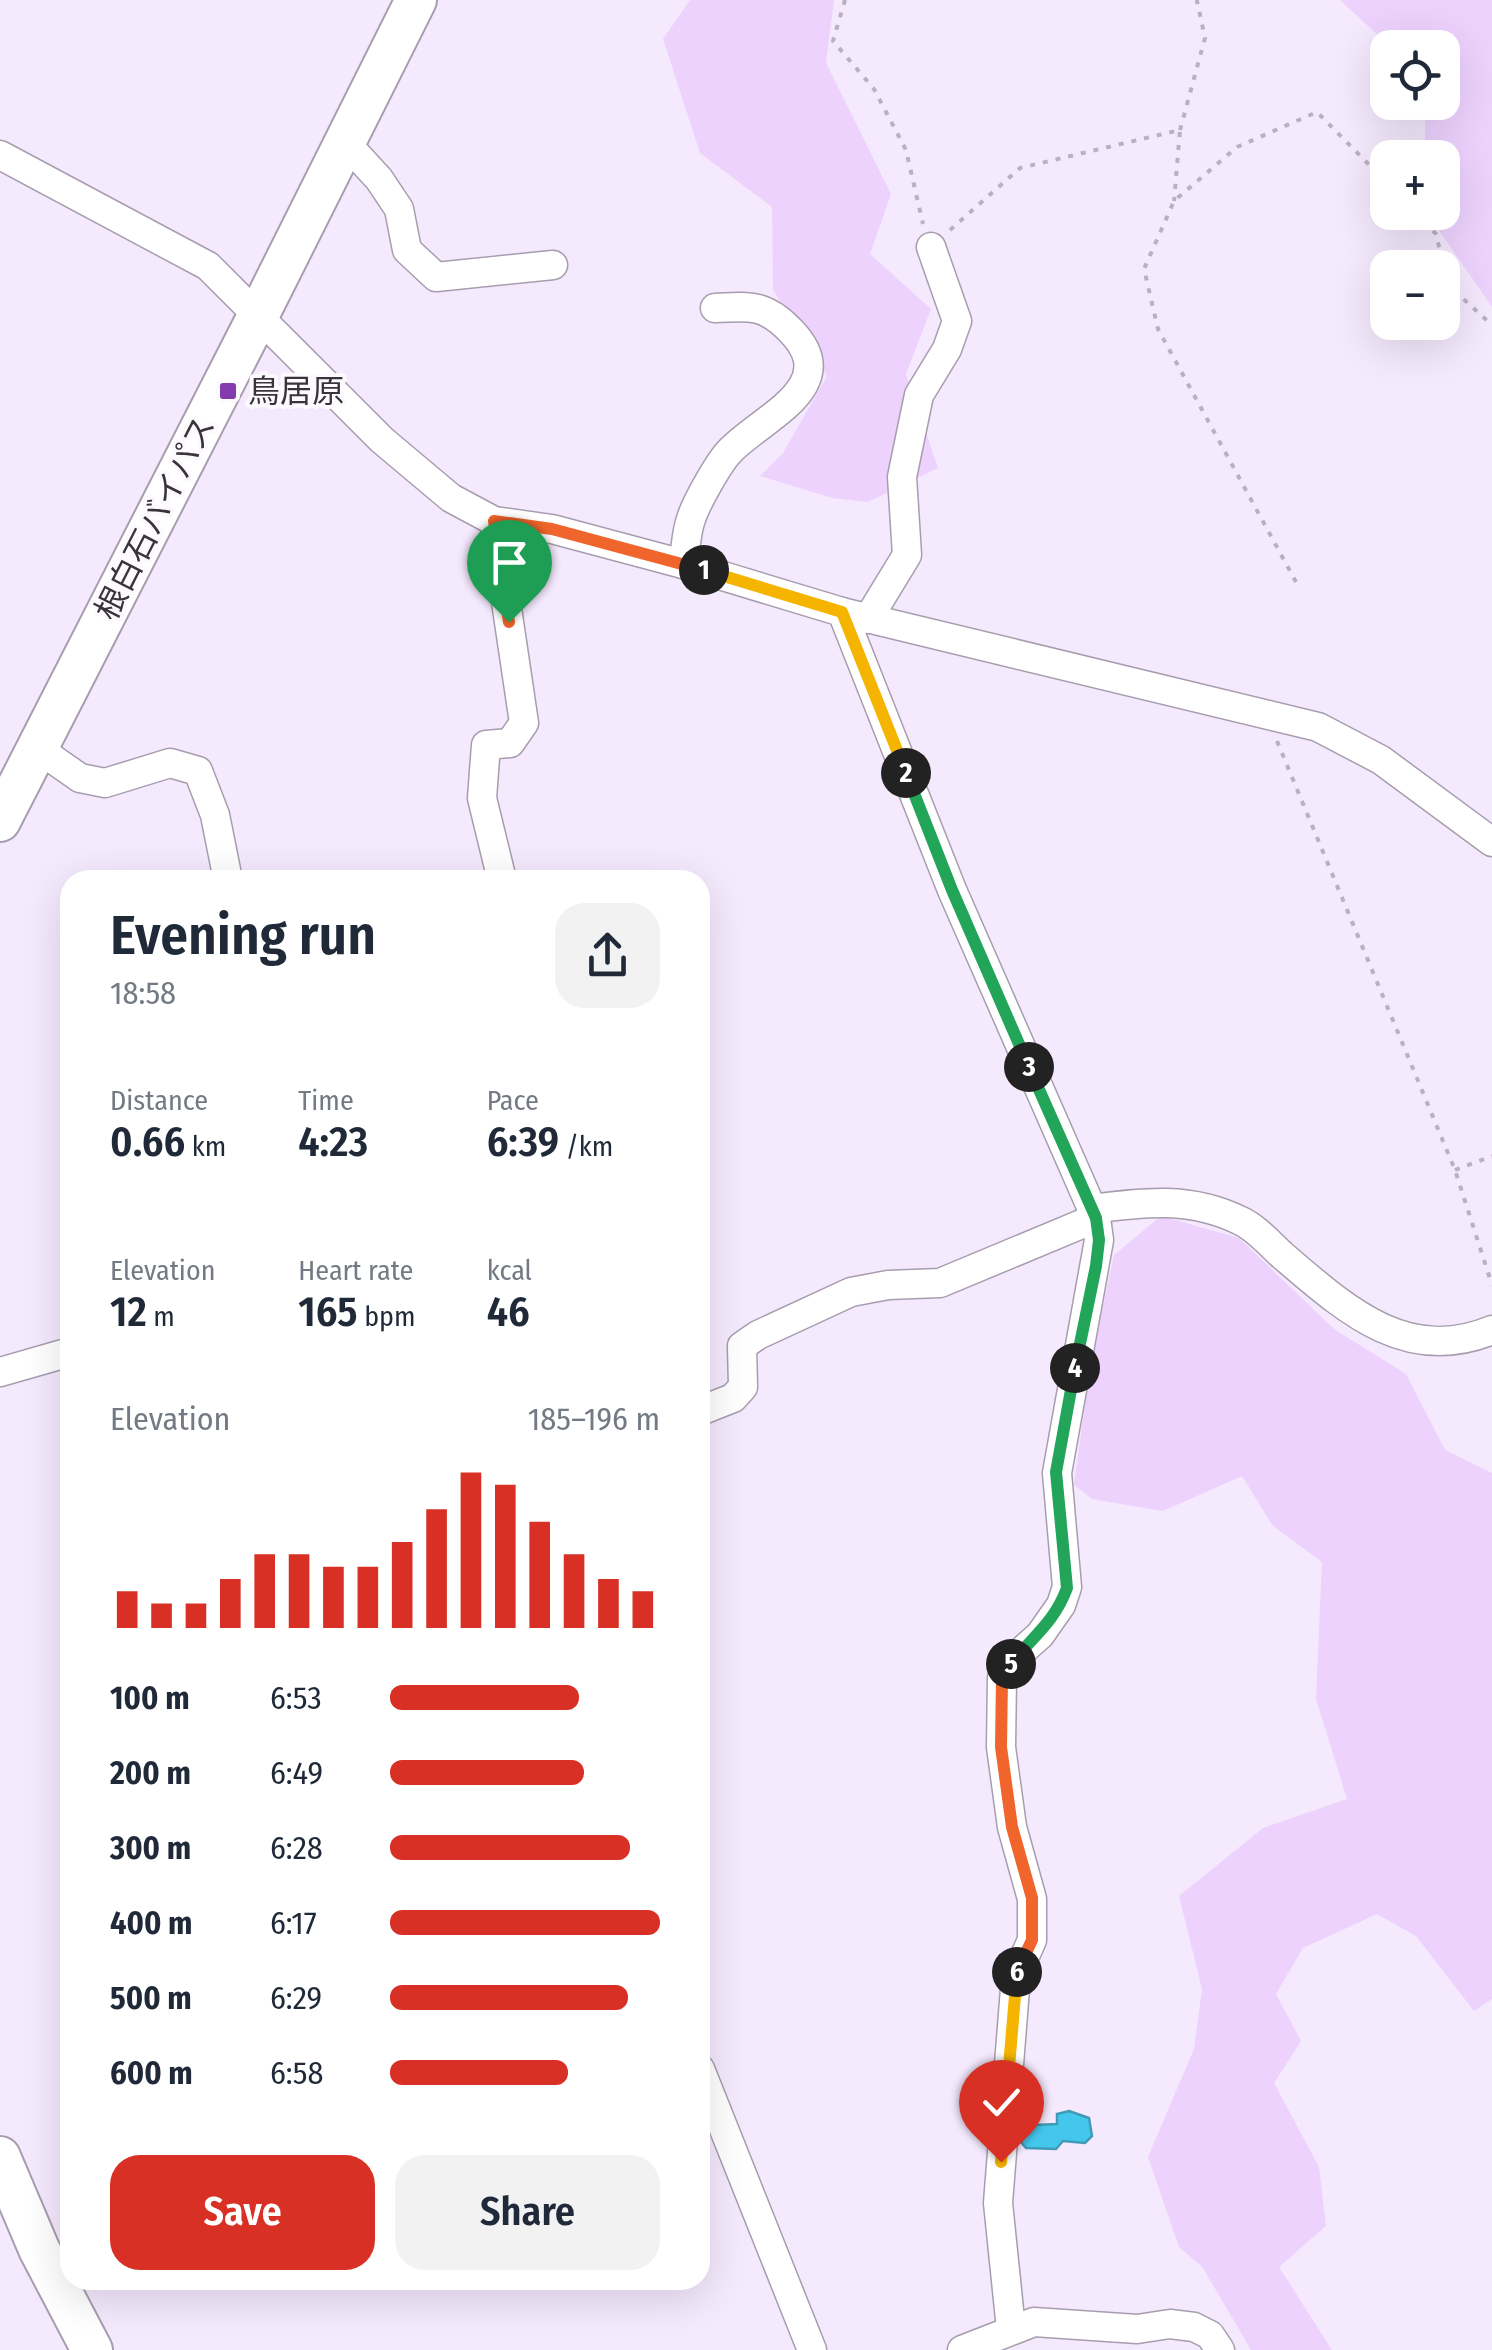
<!DOCTYPE html>
<meta charset="utf-8">
<style>
body{margin:0;font-family:"Fira Sans Condensed","Noto Sans JP",sans-serif;background:#f2f2f3;color:#1f2937;height:100vh;display:flex;flex-direction:column;font-size:38px;white-space:nowrap}
*{box-sizing:border-box;margin:0}
p{font-size:32px;color:#747a83}
.icon{flex:none;width:55px;height:55px;fill:none;stroke:currentColor;stroke-width:2;stroke-linecap:round;stroke-linejoin:round}
.map{position:relative;flex:1;overflow:hidden}
.details{position:absolute;left:60px;top:870px;width:650px;height:1420px;display:flex;flex-direction:column;background:#fff;border-radius:30px;box-shadow:0 10px 40px #0002}
.details>*{flex:none}
.controls{position:absolute;left:1370px;top:30px;display:grid;gap:20px}
.controls a{display:grid;place-items:center;width:90px;height:90px;border-radius:20px;background:#fff;box-shadow:0 10px 40px #0002;font-size:50px}
.pin{position:absolute;display:grid;place-items:center;width:85px;height:85px;color:#fff;margin:-102px -42px;border-radius:50% 50% 50% 0;rotate:-45deg;box-shadow:0 0 10px #0007}
.pin .icon{rotate:45deg}
.km{position:absolute;width:50px;height:50px;margin:-25px;border-radius:50%;background:#222;color:#fff;font-size:28px;line-height:50px;text-align:center}
.round{display:grid;place-items:center;flex:none;width:105px;height:105px;border-radius:30px;background:#f2f2f3}
.headline{display:flex;align-items:center;justify-content:space-between;height:170px;padding:0 50px}
h1{font-size:55px;font-weight:600;line-height:75px}
.stats{display:grid;grid-template-columns:repeat(3,1fr);gap:15px;height:170px;padding:10px 50px}
.stats div{display:grid;align-content:center}
.stats b{font-size:42px;font-weight:600}
.stats small{font-size:28px;font-weight:400}
.stats p{font-size:28px}
.chart{height:280px;padding:20px 50px}
.chart p{display:flex;justify-content:space-between}
.chart svg{width:100%;height:180px;margin-top:10px;stroke:#d93025;stroke-width:6}
.action{display:flex;gap:20px;margin-top:auto;padding:20px 50px}
.action a{flex:1;height:115px;border-radius:30px;background:#d93025;color:#fff;font-size:40px;font-weight:600;line-height:115px;text-align:center}
.action a+a{background:#f2f2f3;color:#1f2937}
ul{padding:0 50px;list-style:none;font-size:32px}
li{display:grid;grid-template-columns:160px 120px 1fr;align-items:center;height:75px}
li i{height:25px;border-radius:12px;background:#d93025}
.map>svg:first-child{display:block}
</style>
<div class="map">
<svg width="1492" height="2350" viewBox="0 0 1492 2350">
<rect width="100%" height="100%" fill="#f5e9fd"/>
<g fill="#edd2fe">
<path d="M 690,0 L 834,0 L 826,63 L 891,194 L 870,254 L 931,309 L 906,374 L 938,468 L 868,502 L 832,498 L 760,476 L 783,453 L 827,376 L 773,290 L 772,207 L 700,153 L 663,39 Z"/>
<path d="M 1340,0 L 1492,0 L 1492,307 L 1427,213 L 1442,212 L 1442,158 L 1425,157 L 1425,103 L 1442,102 L 1442,48 L 1391,47 Z"/>
<path d="M 1161,1216 L 1239,1238 L 1334,1329 L 1406,1374 L 1445,1450 L 1492,1473 L 1492,1999 L 1474,2011 L 1416,1936 L 1377,1914 L 1303,1948 L 1276,1994 L 1301,2041 L 1274,2083 L 1319,2167 L 1326,2226 L 1279,2267 L 1332,2350 L 1251,2350 L 1203,2268 L 1179,2247 L 1148,2157 L 1194,2049 L 1202,1989 L 1179,1896 L 1263,1828 L 1347,1799 L 1316,1699 L 1322,1562 L 1273,1526 L 1242,1476 L 1163,1511 L 1092,1499 L 1074,1485 L 1090,1367 L 1114,1255 Z"/>
</g>
<path fill="#44c7ec" stroke="#419bb7" stroke-width="2.5" d="M 1069,2111 L 1089,2118 L 1092,2136 L 1085,2143 L 1063,2141 L 1056,2149 L 1026,2148 L 1017,2137 L 1025,2117 L 1033,2125 L 1057,2124 L 1057,2114 Z"/>
<g fill="none" stroke-linecap="round" stroke-linejoin="round">
<defs>
<g id="minor">
<path d="M 344,141 L 379,179 L 399,209 L 407,250 L 436,277 L 553,265"/>
<path d="M 0,155 L 208,266 L 382,440 L 451,498 L 494,521 L 552,529 L 683,564 L 842,612 L 1318,727 L 1381,760 L 1492,842"/>
<path d="M 494,521 L 524,723 L 510,743 L 486,745 L 482,798 L 502,880"/>
<path d="M 683,564 C 686,550 686,532 691,519 C 696,503 718,464 729,452 C 760,418 845,387 791,331 C 765,304 751,306 715,308"/>
<path d="M 842,612 L 952,890 L 1096,1218 L 1099,1240 L 1057,1473 L 1067,1587 L 1061,1605 L 1040,1635 L 1013,1659 L 1002,1678 L 1001,1747 L 1012,1827 L 1032,1899 L 1032,1940 L 1016,1976 L 998,2203 L 1011,2329"/>
<path d="M 868,619 L 907,555 L 902,477 L 919,395 L 947,349 L 957,321 L 931,247"/>
<path d="M 37,748 L 80,778 L 105,783 L 170,763 L 198,771 L 215,815 L 228,880"/>
<path d="M 1091,1209 C 1144,1202 1191,1196 1241,1221 C 1256,1228 1270,1244 1282,1255 C 1344,1308 1406,1366 1492,1330"/>
<path d="M 0,1372 L 70,1352"/>
<path d="M 700,1411 L 733,1398 L 743,1387 L 742,1346 L 758,1335 L 851,1292 L 888,1285 L 940,1283 L 1096,1218"/>
<path d="M 700,2069 L 812,2350"/>
<path d="M 962,2350 L 1034,2322 L 1137,2329 L 1170,2324 L 1194,2327 L 1210,2335 L 1220,2350"/>
</g>
<g id="highway">
<path d="M 0,821 L 257,318 L 416,0"/>
<path d="M 0,2157 L 39,2249 L 92,2350"/>
</g>
</defs>
<use href="#minor" stroke="#a89daf" stroke-width="31"/>
<use href="#highway" stroke="#a89daf" stroke-width="44"/>
<g stroke="#bab0c0" stroke-width="4" stroke-dasharray="5 8" stroke-linecap="butt">
<path d="M 845,0 L 833,41 L 874,89 L 906,150 L 923,224"/>
<path d="M 1180,130 L 1205,38 L 1197,1 L 1194,0"/>
<path d="M 1415,212 L 1436,234 L 1448,285 L 1492,325"/>
<path d="M 950,230 L 1020,168 L 1180,130 L 1174,201"/>
<path d="M 1296,582 L 1158,329 L 1144,269 L 1174,201 L 1237,147 L 1317,112 L 1388,184"/>
<path d="M 1277,741 L 1455,1170 L 1492,1285"/>
<path d="M 1455,1170 L 1492,1156"/>
</g>
<use href="#minor" stroke="#fff" stroke-width="28"/>
<use href="#highway" stroke="#fff" stroke-width="40"/>
</g>
<g fill="none" stroke-linecap="round" stroke-linejoin="round">
<defs>
<path id="split-1" d="M 509,622 L 494,521 L 552,529 L 704,570"/>
<path id="split-2" d="M 704,570 L 842,612 L 906,773"/>
<path id="split-3" d="M 906,773 L 952,890 L 1029,1067"/>
<path id="split-4" d="M 1029,1067 L 1096,1218 L 1099,1240 L 1096,1266 L 1075,1368"/>
<path id="split-5" d="M 1011,1664 C 1033,1636 1054,1623 1067,1588 L 1056,1472 L 1075,1368"/>
<path id="split-6" d="M 1011,1664 L 1002,1678 L 1001,1747 L 1012,1827 L 1032,1898 L 1032,1940 L 1017,1972"/>
<path id="split-7" d="M 1001,2162 L 1017,1972"/>
</defs>
<use href="#split-1" stroke="#fff" stroke-width="20"/>
<use href="#split-2" stroke="#fff" stroke-width="20"/>
<use href="#split-3" stroke="#fff" stroke-width="20"/>
<use href="#split-4" stroke="#fff" stroke-width="20"/>
<use href="#split-5" stroke="#fff" stroke-width="20"/>
<use href="#split-6" stroke="#fff" stroke-width="20"/>
<use href="#split-7" stroke="#fff" stroke-width="20"/>
<use href="#split-1" stroke="#f0652b" stroke-width="12"/>
<use href="#split-2" stroke="#f5b400" stroke-width="12"/>
<use href="#split-3" stroke="#22a559" stroke-width="12"/>
<use href="#split-4" stroke="#22a559" stroke-width="12"/>
<use href="#split-5" stroke="#22a559" stroke-width="12"/>
<use href="#split-6" stroke="#f0652b" stroke-width="12"/>
<use href="#split-7" stroke="#f5b400" stroke-width="12"/>
</g>
<rect fill="#833aac" stroke="#fdfafe" stroke-width="4" x="218" y="381" width="20" height="20" rx="5"/>
<g text-anchor="middle" stroke-width="8" stroke-linejoin="round" paint-order="stroke">
<g font-size="32" fill="#39343c" stroke="#fdfafe" text-anchor="start">
<text x="248" y="402">鳥居原</text>
</g>
<g font-size="32" fill="#39343c" stroke="#fdfafe">
<text transform="translate(155 518) rotate(-63)" y="11">根白石バイパス</text>
</g>
</g>
</svg>
<div class="controls">
<a><svg class="icon" aria-label="locate" viewBox="0 0 24 24"><circle cx="12" cy="12" r="6"/><path d="M12 2v4M12 18v4M2 12h4M18 12h4"/></svg></a>
<a>+</a>
<a>−</a>
</div>
<div class="pin" style="left:509px;top:622px;background:#1e9e55"><svg class="icon" aria-label="arrive" viewBox="0 0 24 24"><path d="M6 21V4h12l-3 4 3 4H6"/></svg></div>
<div class="pin" style="left:1001px;top:2162px;background:#d93025"><svg class="icon" aria-label="check" viewBox="0 0 24 24"><path d="M5 12l5 5 9-10"/></svg></div>
<b class="km" style="left:704px;top:570px">1</b>
<b class="km" style="left:906px;top:773px">2</b>
<b class="km" style="left:1029px;top:1067px">3</b>
<b class="km" style="left:1075px;top:1368px">4</b>
<b class="km" style="left:1011px;top:1664px">5</b>
<b class="km" style="left:1017px;top:1972px">6</b>
<section class="details">
<div class="headline"><div><h1>Evening run</h1><p>18:58</p></div><a class="round"><svg class="icon" aria-label="share" viewBox="0 0 24 24"><path d="M12 15V3M7 8l5-5 5 5M5 13v7h14v-7"/></svg></a></div>
<div class="stats">
<div><p>Distance</p><b>0.66<small> km</small></b></div>
<div><p>Time</p><b>4:23</b></div>
<div><p>Pace</p><b>6:39<small> /km</small></b></div>
</div>
<div class="stats">
<div><p>Elevation</p><b>12<small> m</small></b></div>
<div><p>Heart rate</p><b>165<small> bpm</small></b></div>
<div><p>kcal</p><b>46</b></div>
</div>
<div class="chart"><p><span>Elevation</span>185–196 m</p>
<svg viewBox="0 0 160 44" preserveAspectRatio="none"><path d="M5 44V35M15 44V38M25 44V38M35 44V32M45 44V26M55 44V26M65 44V29M75 44V29M85 44V23M95 44V15M105 44V6M115 44V9M125 44V18M135 44V26M145 44V32M155 44V35"/></svg>
</div>
<ul>
<li><b>100 m</b>6:53<i style="width:70%"></i></li>
<li><b>200 m</b>6:49<i style="width:72%"></i></li>
<li><b>300 m</b>6:28<i style="width:89%"></i></li>
<li><b>400 m</b>6:17<i style="width:100%"></i></li>
<li><b>500 m</b>6:29<i style="width:88%"></i></li>
<li><b>600 m</b>6:58<i style="width:66%"></i></li>
</ul>
<div class="action"><a>Save</a><a>Share</a></div>
</section>
</div>
